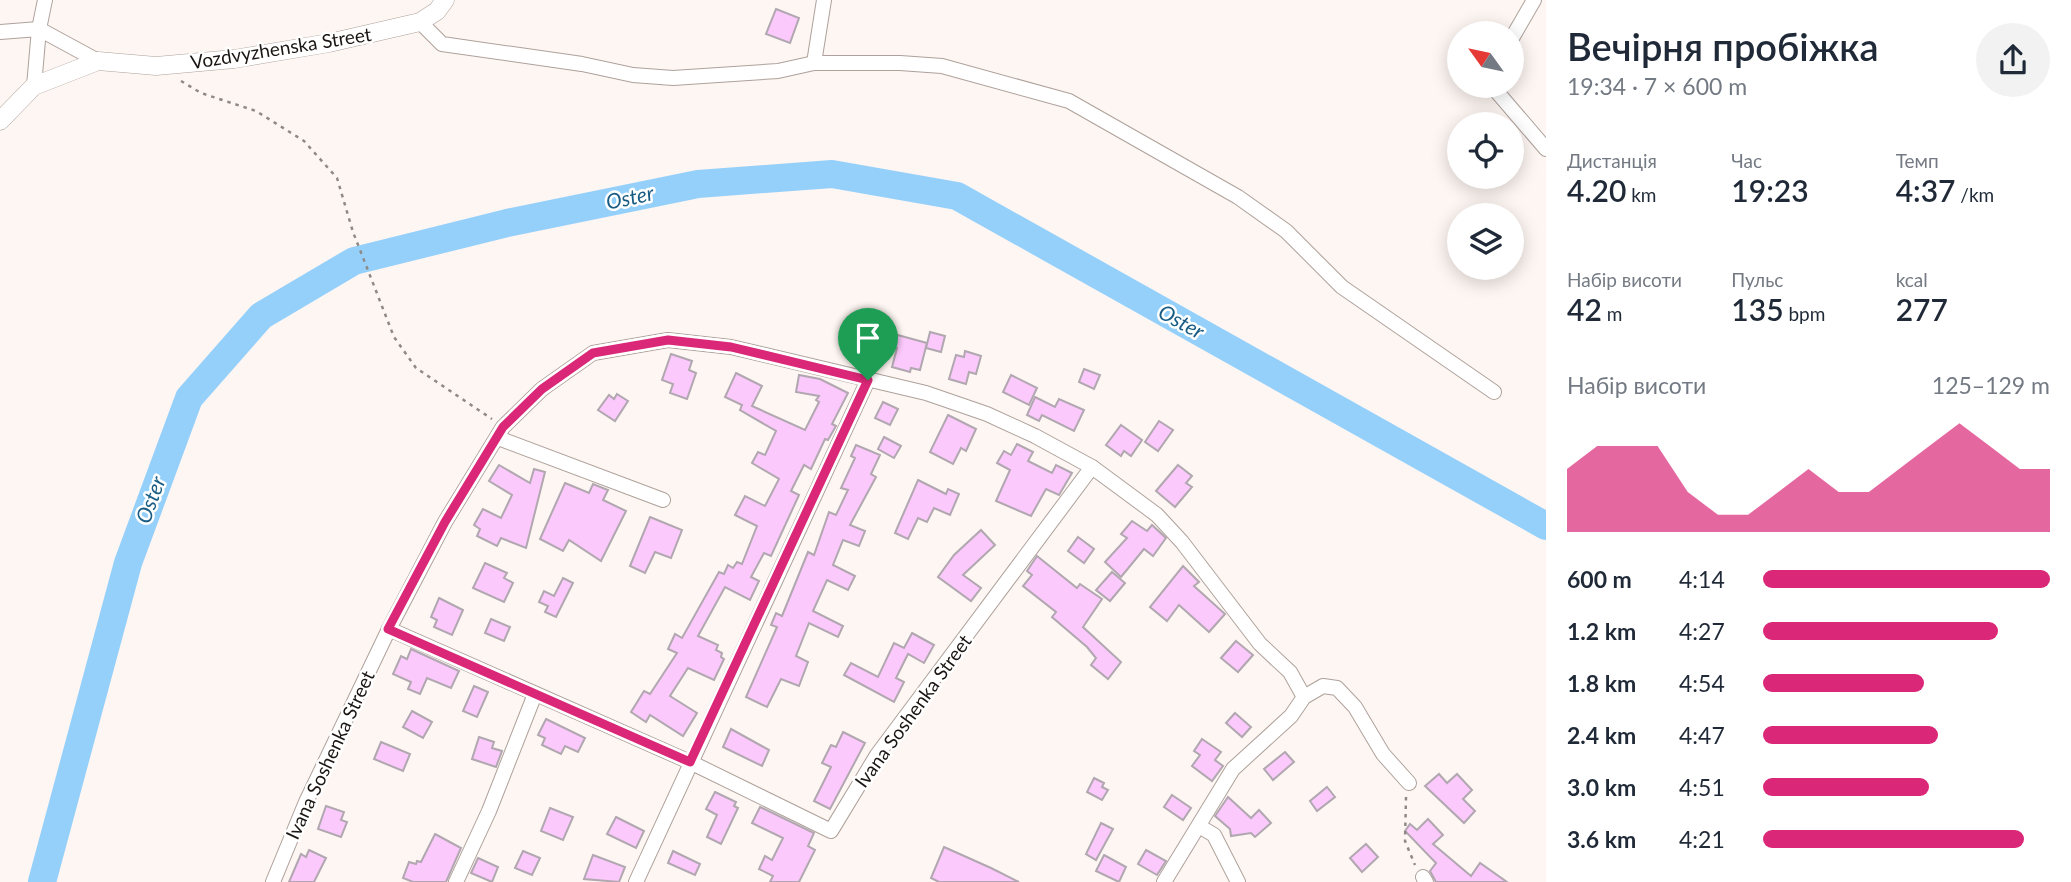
<!DOCTYPE html>
<html lang="uk">
<meta charset="utf-8">
<style>
body{margin:0;font-family:Lato,sans-serif;background:#f2f2f3;color:#1f2937;height:100vh;display:flex;flex-direction:column;font-size:26px;white-space:nowrap}
*{box-sizing:border-box;margin:0}
p{font-size:23px;color:#747a83}
.icon{flex:none;width:38px;height:38px;fill:none;stroke:currentColor;stroke-width:2;stroke-linecap:round;stroke-linejoin:round}
.map{position:relative;flex:1;overflow:hidden}
.sheet{display:flex;flex-direction:column;background:#fff;width:525px}
.sheet>*{flex:none}
.needle{width:46px;rotate:303deg}
.controls{position:absolute;left:1447px;top:21px;display:grid;gap:14px}
.controls a{display:grid;place-items:center;width:77px;height:77px;border-radius:50%;background:#fff;box-shadow:0 4px 18px #0003;font-size:35px}
.pin{position:absolute;display:grid;place-items:center;width:60px;height:60px;color:#fff;margin:-72px -30px;border-radius:50% 50% 50% 0;rotate:-45deg;box-shadow:0 0 7px #0007}
.pin .icon{rotate:45deg}
.round{display:grid;place-items:center;flex:none;width:74px;height:74px;border-radius:37px;background:#f2f2f3}
.head{display:flex;align-items:center;justify-content:space-between;height:119px;padding:0 21px}
h1{font-size:38px;font-weight:600;line-height:52px}
.figures{display:grid;grid-template-columns:repeat(3,1fr);gap:10px;height:119px;padding:7px 21px}
.figures div{display:grid;align-content:center}
.figures b{font-size:30px;font-weight:600}
.figures small{font-size:19px;font-weight:400}
.figures p{font-size:19px}
.chart{height:196px;padding:14px 21px}
.chart p{display:flex;justify-content:space-between}
.chart svg{width:100%;height:126px;margin-top:7px;fill:#db2777;opacity:.7}
ul{padding:0 21px;list-style:none;font-size:23px}
li{display:grid;grid-template-columns:112px 84px 1fr;align-items:center;height:52px}
li i{height:18px;border-radius:9px;background:#db2777}
main{display:flex;flex:1;min-height:0}
.map>svg:first-child{display:block}
</style>
<main>
<div class="map">
<svg width="1546" height="882" viewBox="0 0 1546 882">
<rect width="100%" height="100%" fill="#fef6f2"/>
<g fill="none" stroke-linecap="round" stroke-linejoin="round">
<path stroke="#95d0fb" stroke-width="28" d="M 42,882 L 128,563 L 189,398 L 261,316 L 354,261 L 507,223 L 698,184 L 832,174 L 957,196 L 1546,526"/>
</g>
<g fill="#fbc9fb" stroke="#b1a7b0" stroke-width="2">
<path d="M 776,9 L 799,18 L 790,43 L 766,34 Z"/>
<path d="M 883,331 L 927,343 L 920,370 L 911,368 L 910,372 L 892,367 L 897,348 L 880,343 Z"/>
<path d="M 930,332 L 945,336 L 941,352 L 926,348 Z"/>
<path d="M 965,351 L 981,356 L 976,374 L 969,372 L 966,384 L 949,379 L 956,355 L 964,357 Z"/>
<path d="M 671,354 L 692,361 L 689,370 L 696,373 L 687,399 L 670,393 L 673,384 L 662,380 Z"/>
<path d="M 1084,369 L 1100,375 L 1094,389 L 1079,382 Z"/>
<path d="M 736,373 L 762,386 L 752,406 L 805,430 L 819,402 L 816,400 L 819,396 L 796,392 L 799,375 L 820,379 L 848,393 L 832,424 L 836,426 L 828,440 L 825,439 L 811,469 L 804,465 L 791,491 L 799,495 L 771,556 L 764,553 L 751,577 L 759,581 L 750,600 L 725,587 L 698,636 L 718,645 L 716,650 L 722,653 L 721,657 L 724,659 L 714,680 L 688,668 L 670,696 L 697,713 L 683,736 L 650,715 L 646,722 L 631,712 L 644,691 L 650,694 L 677,653 L 668,649 L 675,634 L 682,638 L 719,572 L 724,574 L 728,565 L 733,568 L 737,562 L 742,564 L 757,526 L 735,515 L 745,496 L 765,506 L 779,479 L 752,463 L 758,452 L 765,455 L 776,431 L 740,410 L 742,405 L 725,397 Z"/>
<path d="M 1011,375 L 1037,388 L 1029,405 L 1003,392 Z"/>
<path d="M 617,394 L 628,401 L 615,421 L 598,410 L 609,395 L 614,399 Z"/>
<path d="M 1035,397 L 1055,407 L 1059,399 L 1084,410 L 1074,431 L 1042,415 L 1039,421 L 1027,415 Z"/>
<path d="M 883,402 L 898,409 L 890,425 L 875,418 Z"/>
<path d="M 948,415 L 976,429 L 966,451 L 961,448 L 953,464 L 930,452 Z"/>
<path d="M 1159,421 L 1173,430 L 1158,451 L 1145,442 Z"/>
<path d="M 1121,425 L 1142,440 L 1131,456 L 1124,451 L 1121,456 L 1106,445 Z"/>
<path d="M 884,437 L 901,446 L 894,458 L 878,449 Z"/>
<path d="M 1017,444 L 1033,452 L 1028,461 L 1052,473 L 1056,465 L 1072,473 L 1059,495 L 1046,489 L 1031,516 L 996,501 L 1010,470 L 997,463 L 1004,451 L 1011,455 Z"/>
<path d="M 856,445 L 880,455 L 871,474 L 876,477 L 850,525 L 865,531 L 859,546 L 843,540 L 833,565 L 855,576 L 848,590 L 827,580 L 813,611 L 843,626 L 838,637 L 809,623 L 796,656 L 808,662 L 799,686 L 781,679 L 767,707 L 746,697 L 777,627 L 771,625 L 776,613 L 782,616 L 808,552 L 814,555 L 829,512 L 836,515 L 848,490 L 841,488 L 855,458 L 851,456 Z"/>
<path d="M 499,465 L 530,483 L 534,469 L 545,472 L 526,548 L 501,538 L 497,546 L 477,536 L 480,529 L 474,525 L 483,509 L 501,518 L 512,495 L 489,481 Z"/>
<path d="M 1178,465 L 1192,476 L 1186,483 L 1192,487 L 1175,507 L 1156,491 Z"/>
<path d="M 918,480 L 946,494 L 948,489 L 959,494 L 950,515 L 934,508 L 927,522 L 918,518 L 908,539 L 895,533 Z"/>
<path d="M 565,483 L 589,493 L 593,484 L 608,490 L 603,500 L 626,511 L 601,561 L 569,540 L 563,551 L 540,539 Z"/>
<path d="M 650,517 L 682,530 L 671,558 L 655,552 L 645,573 L 630,566 Z"/>
<path d="M 1132,521 L 1147,531 L 1152,525 L 1166,538 L 1153,556 L 1144,549 L 1121,577 L 1105,562 L 1127,538 L 1121,534 Z"/>
<path d="M 981,530 L 995,545 L 963,575 L 981,588 L 971,601 L 938,577 L 954,555 Z"/>
<path d="M 1078,537 L 1094,549 L 1084,563 L 1068,551 Z"/>
<path d="M 1037,556 L 1077,588 L 1080,584 L 1102,599 L 1083,627 L 1121,662 L 1108,679 L 1091,665 L 1096,658 L 1087,647 L 1052,617 L 1056,612 L 1023,586 L 1032,575 L 1027,571 Z"/>
<path d="M 485,563 L 507,573 L 504,578 L 513,583 L 504,602 L 473,588 Z"/>
<path d="M 1183,566 L 1199,582 L 1194,586 L 1225,614 L 1209,632 L 1179,605 L 1167,621 L 1150,607 Z"/>
<path d="M 1112,572 L 1125,583 L 1110,601 L 1096,590 Z"/>
<path d="M 563,578 L 573,583 L 556,617 L 545,612 L 548,606 L 539,602 L 544,591 L 554,596 Z"/>
<path d="M 439,598 L 463,610 L 452,635 L 434,627 L 437,620 L 431,617 Z"/>
<path d="M 491,619 L 510,627 L 504,641 L 485,633 Z"/>
<path d="M 912,633 L 934,645 L 924,663 L 908,654 L 896,678 L 904,682 L 894,702 L 844,675 L 851,663 L 878,677 L 894,643 L 904,648 Z"/>
<path d="M 1236,641 L 1253,655 L 1238,672 L 1221,658 Z"/>
<path d="M 411,649 L 459,671 L 451,688 L 427,678 L 420,694 L 408,689 L 411,682 L 393,674 L 401,656 L 407,659 Z"/>
<path d="M 474,686 L 488,692 L 477,717 L 463,711 Z"/>
<path d="M 412,711 L 432,722 L 423,738 L 403,727 Z"/>
<path d="M 1235,713 L 1251,727 L 1242,737 L 1226,723 Z"/>
<path d="M 546,719 L 585,738 L 578,752 L 565,746 L 561,754 L 542,745 L 545,738 L 538,735 Z"/>
<path d="M 731,729 L 769,750 L 762,766 L 723,747 Z"/>
<path d="M 843,732 L 865,743 L 830,809 L 814,801 L 831,767 L 822,763 L 831,745 L 836,747 Z"/>
<path d="M 479,737 L 494,742 L 492,748 L 502,751 L 496,767 L 472,759 Z"/>
<path d="M 1202,739 L 1221,752 L 1215,760 L 1223,766 L 1212,781 L 1192,766 L 1200,755 L 1194,751 Z"/>
<path d="M 381,742 L 410,754 L 403,771 L 374,759 Z"/>
<path d="M 1285,752 L 1294,762 L 1273,780 L 1264,769 Z"/>
<path d="M 1439,774 L 1447,783 L 1457,774 L 1472,790 L 1463,799 L 1475,811 L 1464,823 L 1425,786 Z"/>
<path d="M 1094,778 L 1104,783 L 1102,787 L 1108,790 L 1102,800 L 1087,792 Z"/>
<path d="M 1327,787 L 1335,797 L 1317,811 L 1310,801 Z"/>
<path d="M 715,792 L 736,802 L 734,806 L 738,808 L 721,844 L 707,837 L 717,815 L 706,809 Z"/>
<path d="M 1172,795 L 1191,808 L 1183,820 L 1164,807 Z"/>
<path d="M 1228,797 L 1251,818 L 1259,810 L 1271,823 L 1255,837 L 1251,833 L 1231,836 L 1230,829 L 1215,816 Z"/>
<path d="M 326,806 L 344,812 L 341,820 L 347,822 L 341,837 L 318,829 Z"/>
<path d="M 760,807 L 814,833 L 808,846 L 815,850 L 799,882 L 770,882 L 773,876 L 759,869 L 765,856 L 772,860 L 783,838 L 752,823 Z"/>
<path d="M 550,808 L 573,817 L 563,840 L 541,831 Z"/>
<path d="M 616,817 L 644,831 L 636,848 L 607,834 Z"/>
<path d="M 1428,819 L 1443,835 L 1433,844 L 1471,876 L 1480,863 L 1507,882 L 1436,882 L 1430,871 L 1436,863 L 1405,831 L 1410,824 L 1417,830 Z"/>
<path d="M 1101,823 L 1113,829 L 1096,860 L 1086,854 Z"/>
<path d="M 435,834 L 461,848 L 446,882 L 413,882 L 403,878 L 409,862 L 416,864 L 417,861 L 421,862 Z"/>
<path d="M 1366,844 L 1378,857 L 1362,872 L 1350,858 Z"/>
<path d="M 944,847 L 991,868 L 1019,882 L 939,882 L 931,878 Z"/>
<path d="M 309,850 L 326,858 L 314,882 L 289,882 L 301,854 L 306,857 Z"/>
<path d="M 1146,850 L 1166,861 L 1157,875 L 1138,864 Z"/>
<path d="M 523,851 L 540,858 L 532,875 L 515,868 Z"/>
<path d="M 673,851 L 700,864 L 695,875 L 668,863 Z"/>
<path d="M 593,855 L 625,867 L 619,882 L 584,879 Z"/>
<path d="M 1104,855 L 1126,867 L 1119,882 L 1096,871 Z"/>
<path d="M 478,858 L 498,867 L 492,882 L 471,873 Z"/>
</g>
<g fill="none" stroke-linecap="round" stroke-linejoin="round">
<defs>
<g id="minor">
<path d="M 420,22 L 442,44 L 582,64 L 633,75 L 673,78 L 778,71 L 814,63 L 900,63 L 942,66 L 1069,101 L 1238,197 L 1286,231 L 1342,287 L 1494,392"/>
<path d="M 0,32 L 39,29 L 45,0"/>
<path d="M 1512,38 L 1534,0"/>
<path d="M 814,63 L 824,0"/>
<path d="M 34,86 L 39,29 L 98,61"/>
<path d="M 1492,86 L 1546,149"/>
<path d="M 498,438 L 663,500"/>
<path d="M 389,629 L 690,762 L 831,831 L 877,755 L 1092,467"/>
<path d="M 1199,826 L 1214,835 L 1238,882"/>
<path d="M 1423,877 L 1426,882"/>
<path d="M 273,882 L 306,802 L 389,629 L 445,522 L 503,427 L 542,389 L 593,353 L 668,340 L 731,347 L 926,393 L 987,414 L 1035,436 L 1092,467 L 1157,515 L 1182,542 L 1260,644 L 1290,672 L 1304,697"/>
<path d="M 456,882 L 489,811 L 535,694"/>
<path d="M 636,882 L 868,380"/>
<path d="M 1164,882 L 1233,769 L 1291,716 L 1304,697 L 1323,686 L 1337,688 L 1355,707 L 1383,754 L 1409,783"/>
</g>
<path id="tertiary" d="M 0,121 L 34,86 L 98,61 L 156,66 L 234,59 L 329,43 L 420,22 L 437,11 L 445,0"/>
</defs>
<use href="#minor" stroke="#aea19b" stroke-width="16"/>
<use href="#tertiary" stroke="#aea19b" stroke-width="19"/>
<g stroke="#8f8986" stroke-width="2.5" stroke-dasharray="3.5 5" stroke-linecap="butt">
<path d="M 181,81 L 201,93 L 256,111 L 304,141 L 337,178 L 353,232 L 394,337 L 416,368 L 492,419"/>
<path d="M 1406,797 L 1405,841 L 1415,865"/>
</g>
<use href="#minor" stroke="#fff" stroke-width="14"/>
<use href="#tertiary" stroke="#fff" stroke-width="18"/>
</g>
<g fill="none" stroke-linecap="round" stroke-linejoin="round">
<defs>
<path id="route" d="M 668,340 L 731,347 L 868,380 L 690,762 L 388,629 L 445,522 L 503,427 L 542,389 L 593,353 Z"/>
</defs>
<use href="#route" stroke="#fff" stroke-width="14"/>
<use href="#route" stroke="#db2777" stroke-width="9"/>
</g>
<g text-anchor="middle" stroke-width="5" stroke-linejoin="round" paint-order="stroke">
<g font-size="19" fill="#1b1614" stroke="#fff">
<text transform="translate(281 48) rotate(-9)" y="7">Vozdvyzhenska Street</text>
<text transform="translate(913 711) rotate(-54)" y="7">Ivana Soshenka Street</text>
<text transform="translate(330 755) rotate(-65)" y="7">Ivana Soshenka Street</text>
</g>
<g font-size="21" font-style="italic" fill="#185c84" stroke="#fff">
<text transform="translate(630 198) rotate(-12)" y="7">Oster</text>
<text transform="translate(1181 322) rotate(29)" y="7">Oster</text>
<text transform="translate(151 500) rotate(-70)" y="7">Oster</text>
</g>
</g>
</svg>
<div class="controls">
<a><svg class="needle" viewBox="-14 -14 28 28"><path d="M0-13l5 13h-10z" fill="#e53935"/><path d="M0 13l5-13h-10z" fill="#747a83"/></svg></a>
<a><svg class="icon" aria-label="locate" viewBox="0 0 24 24"><circle cx="12" cy="12" r="6"/><path d="M12 2v4M12 18v4M2 12h4M18 12h4"/></svg></a>
<a><svg class="icon" aria-label="layers" viewBox="0 0 24 24"><path d="M12 4l9 5-9 5-9-5zM3 14l9 5 9-5"/></svg></a>
</div>
<div class="pin" style="left:868px;top:380px;background:#1e9e55"><svg class="icon" aria-label="arrive" viewBox="0 0 24 24"><path d="M6 21V4h12l-3 4 3 4H6"/></svg></div>
</div>
<section class="sheet">
<div class="head"><div><h1>Вечірня пробіжка</h1><p>19:34 · 7 × 600 m</p></div><a class="round"><svg class="icon" aria-label="share" viewBox="0 0 24 24"><path d="M12 15V3M7 8l5-5 5 5M5 13v7h14v-7"/></svg></a></div>
<div class="figures">
<div><p>Дистанція</p><b>4.20<small> km</small></b></div>
<div><p>Час</p><b>19:23</b></div>
<div><p>Темп</p><b>4:37<small> /km</small></b></div>
</div>
<div class="figures">
<div><p>Набір висоти</p><b>42<small> m</small></b></div>
<div><p>Пульс</p><b>135<small> bpm</small></b></div>
<div><p>kcal</p><b>277</b></div>
</div>
<div class="chart"><p><span>Набір висоти</span>125–129 m</p>
<svg viewBox="0 0 160 44" preserveAspectRatio="none"><path d="M0 44V22L10 14L20 14L30 14L40 30L50 38L60 38L70 30L80 22L90 30L100 30L110 22L120 14L130 6L140 14L150 22L160 22V44z"/></svg>
</div>
<ul>
<li><b>600 m</b>4:14<i style="width:100%"></i></li>
<li><b>1.2 km</b>4:27<i style="width:82%"></i></li>
<li><b>1.8 km</b>4:54<i style="width:56%"></i></li>
<li><b>2.4 km</b>4:47<i style="width:61%"></i></li>
<li><b>3.0 km</b>4:51<i style="width:58%"></i></li>
<li><b>3.6 km</b>4:21<i style="width:91%"></i></li>
</ul>
</section>
</main>
